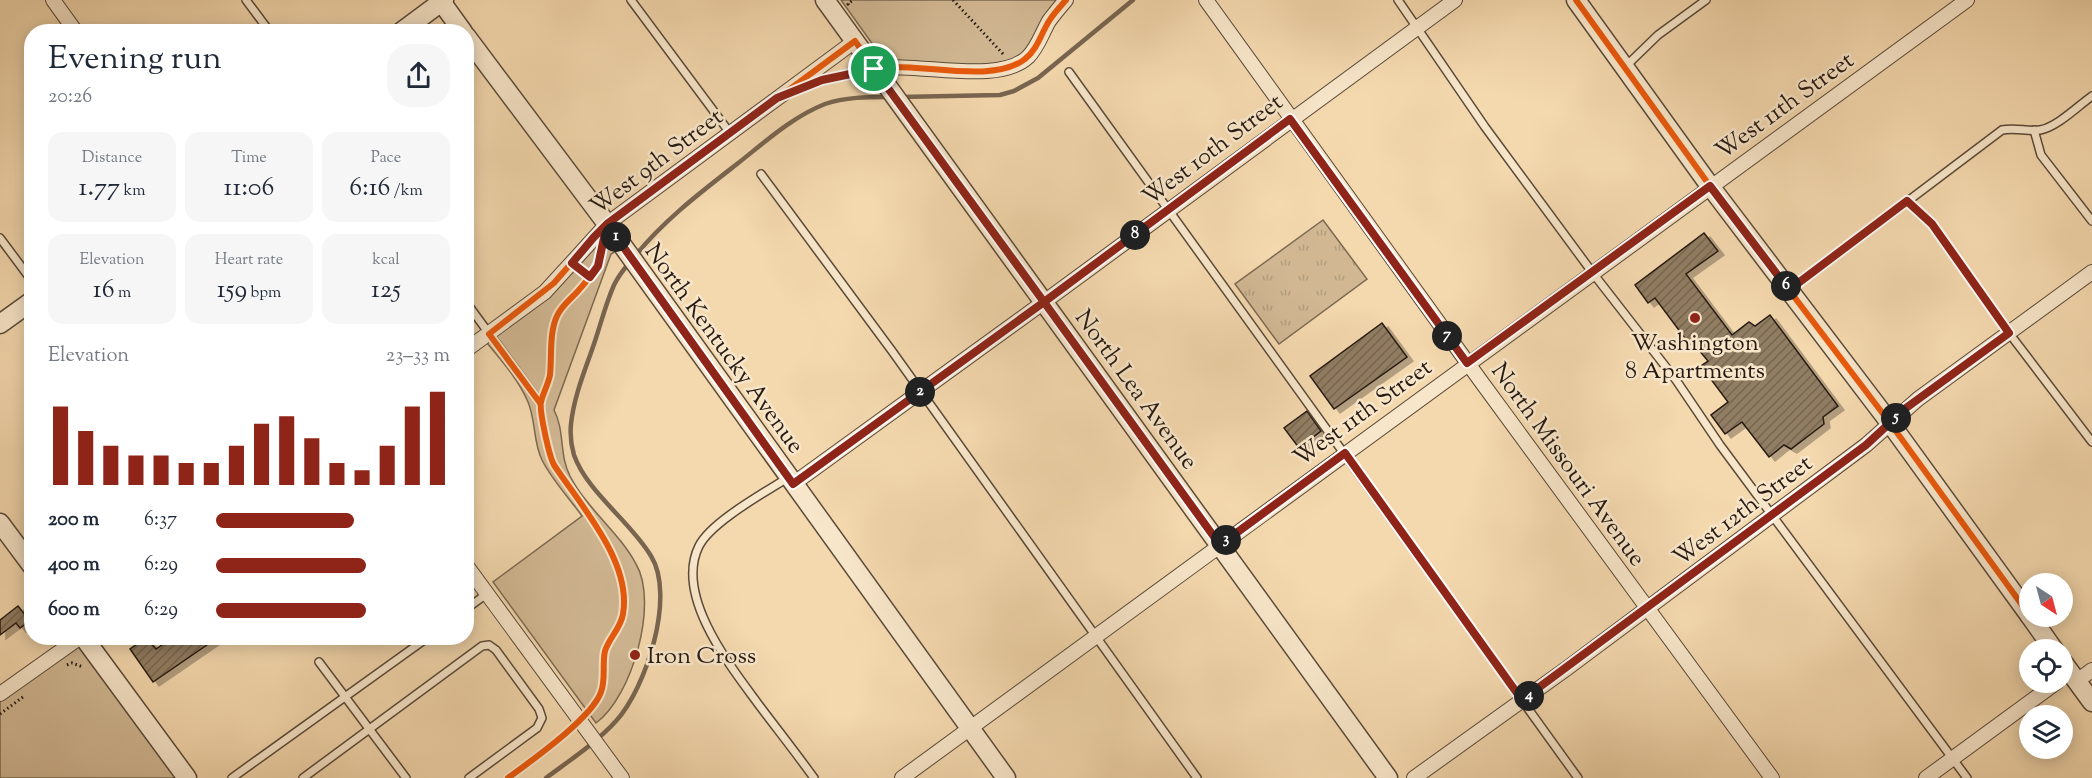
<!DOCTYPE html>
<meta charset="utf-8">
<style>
body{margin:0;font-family:"Sorts Mill Goudy",serif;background:#f6f6f7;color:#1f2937;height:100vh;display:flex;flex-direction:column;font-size:22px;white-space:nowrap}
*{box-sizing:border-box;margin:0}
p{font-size:20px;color:#747a83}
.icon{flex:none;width:33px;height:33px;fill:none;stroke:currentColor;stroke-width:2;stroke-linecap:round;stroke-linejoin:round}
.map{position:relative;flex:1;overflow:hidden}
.side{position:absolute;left:24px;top:24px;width:450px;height:621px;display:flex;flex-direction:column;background:#fff;border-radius:24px;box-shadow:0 3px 15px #0003}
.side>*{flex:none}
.needle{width:39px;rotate:144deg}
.controls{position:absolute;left:2019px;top:573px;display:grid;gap:12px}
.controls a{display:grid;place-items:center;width:54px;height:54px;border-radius:50%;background:#fff;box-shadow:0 3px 15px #0003;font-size:30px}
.pin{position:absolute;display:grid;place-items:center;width:51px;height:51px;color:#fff;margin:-26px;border:3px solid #fff;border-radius:50%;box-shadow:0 2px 6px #0007}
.km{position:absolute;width:30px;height:30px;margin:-15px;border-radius:50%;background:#222;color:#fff;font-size:16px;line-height:30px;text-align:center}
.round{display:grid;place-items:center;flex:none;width:63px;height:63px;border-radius:24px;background:#f6f6f7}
.summary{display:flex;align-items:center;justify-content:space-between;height:102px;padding:0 24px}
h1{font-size:33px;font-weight:600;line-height:45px}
.metrics{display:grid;grid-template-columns:repeat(3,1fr);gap:9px;height:102px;padding:6px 24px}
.metrics div{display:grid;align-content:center;border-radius:15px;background:#f6f6f7;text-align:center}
.metrics b{font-size:26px;font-weight:600}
.metrics small{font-size:16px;font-weight:400}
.metrics p{font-size:16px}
.chart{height:168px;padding:12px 24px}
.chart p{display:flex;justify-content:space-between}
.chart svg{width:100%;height:108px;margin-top:6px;stroke:#8f2418;stroke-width:6}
ul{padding:0 24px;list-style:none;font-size:20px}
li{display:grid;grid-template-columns:96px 72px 1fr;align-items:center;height:45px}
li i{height:15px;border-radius:8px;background:#8f2418}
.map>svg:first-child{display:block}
</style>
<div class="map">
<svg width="2092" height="778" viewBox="0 0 2092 778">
<defs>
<pattern id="grass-tufts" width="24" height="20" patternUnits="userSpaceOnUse" patternTransform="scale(1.5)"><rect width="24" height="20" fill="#d1b893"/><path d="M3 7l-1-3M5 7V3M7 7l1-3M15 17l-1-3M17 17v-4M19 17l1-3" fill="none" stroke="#b39e7e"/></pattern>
<pattern id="building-hatch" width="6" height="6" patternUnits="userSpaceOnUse" patternTransform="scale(1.5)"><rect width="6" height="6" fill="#917d63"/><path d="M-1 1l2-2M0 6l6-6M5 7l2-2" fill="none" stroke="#766650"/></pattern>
<filter id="shadow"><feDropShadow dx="6" dy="4" stdDeviation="0" flood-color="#0004"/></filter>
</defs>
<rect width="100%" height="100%" fill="#f4d8ae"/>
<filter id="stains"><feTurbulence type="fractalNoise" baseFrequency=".00333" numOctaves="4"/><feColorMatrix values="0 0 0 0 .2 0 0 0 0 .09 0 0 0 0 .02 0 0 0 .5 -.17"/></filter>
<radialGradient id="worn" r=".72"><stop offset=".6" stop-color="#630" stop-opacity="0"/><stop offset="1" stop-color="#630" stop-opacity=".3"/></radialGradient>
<path fill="url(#grass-tufts)" stroke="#7c6952" stroke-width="1.5" d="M 1323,220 L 1367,279 L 1279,344 L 1235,284 Z"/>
<g fill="#d1b893" stroke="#7c6952" stroke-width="1.5">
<path d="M 841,0 L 1066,0 L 1037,44 L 1006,68 L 891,67 L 881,56 Z"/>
<path d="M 607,224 L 623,247 L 611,254 L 554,410 C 565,431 559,455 570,476 C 587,509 619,532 636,564 C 659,603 632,697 596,723 L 493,582 L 582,516 C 569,498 552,480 542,460 C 533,442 536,421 528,402 C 518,378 499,358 483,338 L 533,301 Z"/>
<path d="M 79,638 L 187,778 L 0,778 L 0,694 Z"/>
</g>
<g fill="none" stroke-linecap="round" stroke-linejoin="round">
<g stroke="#786550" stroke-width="4.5">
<path d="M 900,97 L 1000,95 L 1014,91 L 1038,78 L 1133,0"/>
<path d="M 635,256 C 664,220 701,192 737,164 C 765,142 792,117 825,104 C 845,97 868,97 889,97"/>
<path d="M 546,778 C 570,760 596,743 616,721 C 646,688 676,596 651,556 C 631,522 587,492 574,455 C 571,445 570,434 571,424 C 574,395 586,368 595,341 C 601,323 606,303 614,285 C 618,277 624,269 629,263"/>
</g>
</g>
<g fill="url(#building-hatch)" stroke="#261a12" stroke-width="1.5" filter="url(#shadow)">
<path d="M 1704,233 L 1718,251 L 1686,274 L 1732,335 L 1749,322 L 1755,326 L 1770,315 L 1838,406 L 1823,417 L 1824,424 L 1791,449 L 1784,445 L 1769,457 L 1742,422 L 1725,434 L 1711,415 L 1728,402 L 1701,366 L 1708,361 L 1693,343 L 1690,345 L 1655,298 L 1648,303 L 1635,285 Z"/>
<path d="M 1382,323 L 1407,357 L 1334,409 L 1310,376 Z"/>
<path d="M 1307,411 L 1321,431 L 1299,448 L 1284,428 Z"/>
<path d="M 18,606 L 30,621 L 20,628 L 16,623 L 0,635 L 0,620 Z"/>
<path d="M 146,638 L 156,649 L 172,638 L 217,638 L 153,682 L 130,649 Z"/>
</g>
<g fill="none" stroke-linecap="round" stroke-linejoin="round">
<defs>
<g id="service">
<path d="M 246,0 L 270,32"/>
<path d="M 631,0 L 730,133"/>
<path d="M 1398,0 L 1485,127 L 1592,272 L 1676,380 L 1720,445 L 1967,778"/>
<path d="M 1625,67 L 1658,35 L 1706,0"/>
<path d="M 1069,72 L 1578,778"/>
<path d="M 2034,130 L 2041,155 L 2092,221"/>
<path d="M 761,174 L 892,351 L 1197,778"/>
<path d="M 1907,201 L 1932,224 L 2009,333 L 2092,442"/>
<path d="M 0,238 L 32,281"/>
<path d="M 1790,290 L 2002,130 C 2016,127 2027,132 2040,130 C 2057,127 2078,106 2092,96"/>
<path d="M 466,302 L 540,403"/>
<path d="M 789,477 C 764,493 711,522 699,546 C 674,596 731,667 759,705 C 777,729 796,753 814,778"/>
<path d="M 466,609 L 488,593"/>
<path d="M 319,662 L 406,778"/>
<path d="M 232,778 L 427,638"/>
<path d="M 303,778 L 482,646 L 489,645 L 496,650 L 539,709 L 542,718 L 537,728 L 469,778"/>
</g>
<g id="minor">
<path d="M 53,0 L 76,32"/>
<path d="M 1206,0 L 1480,380 L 1772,778"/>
<path d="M 875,69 C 916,61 997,86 1028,57 C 1038,47 1042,33 1049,21 C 1054,14 1060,7 1066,0"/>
<path d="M 466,350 L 545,292 L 607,224 L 855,41"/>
<path d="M 793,484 L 1044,302 L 1455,0"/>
<path d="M 466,565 L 622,778"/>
<path d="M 2077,681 L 2092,670"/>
<path d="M 0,694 L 79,638"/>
<path d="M 902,778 L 1967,0"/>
<path d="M 1414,778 L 1566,669 L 1866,445 L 1918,399 L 2092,272"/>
<path d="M 1926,778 L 2057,682"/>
</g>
<g id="tertiary">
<path d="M 440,0 L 463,32"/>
<path d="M 825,0 L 1388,778"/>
<path d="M 1576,0 L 1710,186 L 1890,423 L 2030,616"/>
<path d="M 401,32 L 444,0"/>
<path d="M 466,36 L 607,224 L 1006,778"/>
<path d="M 0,324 L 32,301"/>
<path d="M 0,523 L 32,566"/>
<path d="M 2030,616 L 2054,650"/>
<path d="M 84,638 L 187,778"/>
<path d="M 2062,661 L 2092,702"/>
</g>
</defs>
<use href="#service" stroke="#5a4a39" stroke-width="10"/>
<use href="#minor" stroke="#5a4a39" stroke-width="16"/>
<use href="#tertiary" stroke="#5a4a39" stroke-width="21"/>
<g stroke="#261a12" stroke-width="3" stroke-dasharray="1.5 3" stroke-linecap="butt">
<path d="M 953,0 L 1004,55"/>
<path d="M 849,5 L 848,4 L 853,0"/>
<path d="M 67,665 L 72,663 L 83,667"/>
<path d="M 0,714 L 23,697"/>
</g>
<use href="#service" stroke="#f8e6ca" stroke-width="7"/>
<use href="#minor" stroke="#f8e6ca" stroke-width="14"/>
<use href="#tertiary" stroke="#f8e6ca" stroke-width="18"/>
<defs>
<g id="cycleway">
<path d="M 1576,0 L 1710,186 L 1890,423 L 2030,616"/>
<path d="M 797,89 C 823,77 861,69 890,67 C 927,65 995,83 1025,59 C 1037,50 1041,34 1049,21 C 1054,13 1060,7 1066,0"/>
<path d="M 540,403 L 489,334 L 554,283 L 594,237 L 607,224 L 855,41 L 875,69"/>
<path d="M 508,778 C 531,761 592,718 601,692 C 606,679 602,664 605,651 C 609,638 621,628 623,614 C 632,562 581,506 554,465 C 549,456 539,410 541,402 C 543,393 548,385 550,375 C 552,356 549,333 557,316 C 562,305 571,299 578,291 C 600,267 602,255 607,224"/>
</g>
</defs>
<use href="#cycleway" stroke="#f8e6ca" stroke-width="10"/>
<use href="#cycleway" stroke="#e8590c" stroke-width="6"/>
</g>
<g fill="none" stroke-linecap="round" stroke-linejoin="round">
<defs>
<path id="route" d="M 874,69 L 822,80 L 777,98 L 607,224 L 598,266 L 590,277 L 572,263 L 594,237 L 607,224 L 793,484 L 1044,302 L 1220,545 L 1345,453 L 1522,700 L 1866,445 L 1906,408 L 2009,333 L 1932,224 L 1907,201 L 1789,290 L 1710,186 L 1467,363 L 1290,119 L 1044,302 L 874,69"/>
</defs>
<use href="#route" stroke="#fff" stroke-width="12"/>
<use href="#route" stroke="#8f2418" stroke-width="8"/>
</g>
<g fill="#8f2418" stroke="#f8e6ca" stroke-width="2">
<circle cx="1695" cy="318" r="6"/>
<circle cx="635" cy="655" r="6"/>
</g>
<g text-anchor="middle" stroke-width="5" stroke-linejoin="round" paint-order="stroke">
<g font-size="24" fill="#261a12" stroke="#f8e6ca">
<text transform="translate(1784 105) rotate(-36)" y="8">West 11th Street</text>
<text transform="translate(1212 149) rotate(-37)" y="8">West 10th Street</text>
<text transform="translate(656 161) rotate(-37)" y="8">West 9th Street</text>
<text transform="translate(725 348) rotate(54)" y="8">North Kentucky Avenue</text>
<text transform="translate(1137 389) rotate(54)" y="8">North Lea Avenue</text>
<text transform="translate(1362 412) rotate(-36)" y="8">West 11th Street</text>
<text transform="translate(1569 464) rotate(54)" y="8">North Missouri Avenue</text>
<text transform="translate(1742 510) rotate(-37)" y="8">West 12th Street</text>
</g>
<g font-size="24" fill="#261a12" stroke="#f8e6ca">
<text x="1695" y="350">Washington<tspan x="1695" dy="28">8 Apartments</tspan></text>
<text x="647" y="663" text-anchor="start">Iron Cross</text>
</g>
</g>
<rect width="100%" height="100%" filter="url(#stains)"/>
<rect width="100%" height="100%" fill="url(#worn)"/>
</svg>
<div class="controls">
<a><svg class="needle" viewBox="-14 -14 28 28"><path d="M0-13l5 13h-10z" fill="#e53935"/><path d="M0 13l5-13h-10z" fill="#747a83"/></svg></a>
<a><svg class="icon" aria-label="locate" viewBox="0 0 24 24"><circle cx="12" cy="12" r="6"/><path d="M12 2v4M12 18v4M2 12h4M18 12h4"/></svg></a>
<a><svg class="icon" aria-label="layers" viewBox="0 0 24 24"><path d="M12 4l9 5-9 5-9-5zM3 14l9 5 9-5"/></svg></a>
</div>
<div class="pin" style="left:874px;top:69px;background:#1e9e55"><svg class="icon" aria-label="arrive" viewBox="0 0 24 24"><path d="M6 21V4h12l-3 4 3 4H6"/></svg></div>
<b class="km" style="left:616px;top:237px">1</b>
<b class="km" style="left:920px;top:392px">2</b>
<b class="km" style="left:1226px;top:540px">3</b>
<b class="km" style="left:1529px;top:696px">4</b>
<b class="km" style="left:1896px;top:418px">5</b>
<b class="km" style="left:1786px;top:286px">6</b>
<b class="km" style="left:1447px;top:336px">7</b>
<b class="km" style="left:1135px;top:235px">8</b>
<section class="side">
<div class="summary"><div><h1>Evening run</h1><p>20:26</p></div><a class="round"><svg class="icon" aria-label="share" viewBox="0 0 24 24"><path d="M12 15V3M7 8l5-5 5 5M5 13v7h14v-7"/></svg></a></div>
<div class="metrics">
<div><p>Distance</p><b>1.77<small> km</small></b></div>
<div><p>Time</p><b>11:06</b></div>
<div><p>Pace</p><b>6:16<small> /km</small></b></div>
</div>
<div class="metrics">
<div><p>Elevation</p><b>16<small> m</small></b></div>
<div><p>Heart rate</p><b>159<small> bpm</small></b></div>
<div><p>kcal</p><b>125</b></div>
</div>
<div class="chart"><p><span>Elevation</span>23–33 m</p>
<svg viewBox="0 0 160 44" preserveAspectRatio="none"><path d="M5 44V12M15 44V22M25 44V28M35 44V32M45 44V32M55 44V35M65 44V35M75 44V28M85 44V19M95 44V16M105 44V25M115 44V35M125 44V38M135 44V28M145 44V12M155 44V6"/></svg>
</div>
<ul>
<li><b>200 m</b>6:37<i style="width:59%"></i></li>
<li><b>400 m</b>6:29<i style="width:64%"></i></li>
<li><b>600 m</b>6:29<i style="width:64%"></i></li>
</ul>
</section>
</div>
